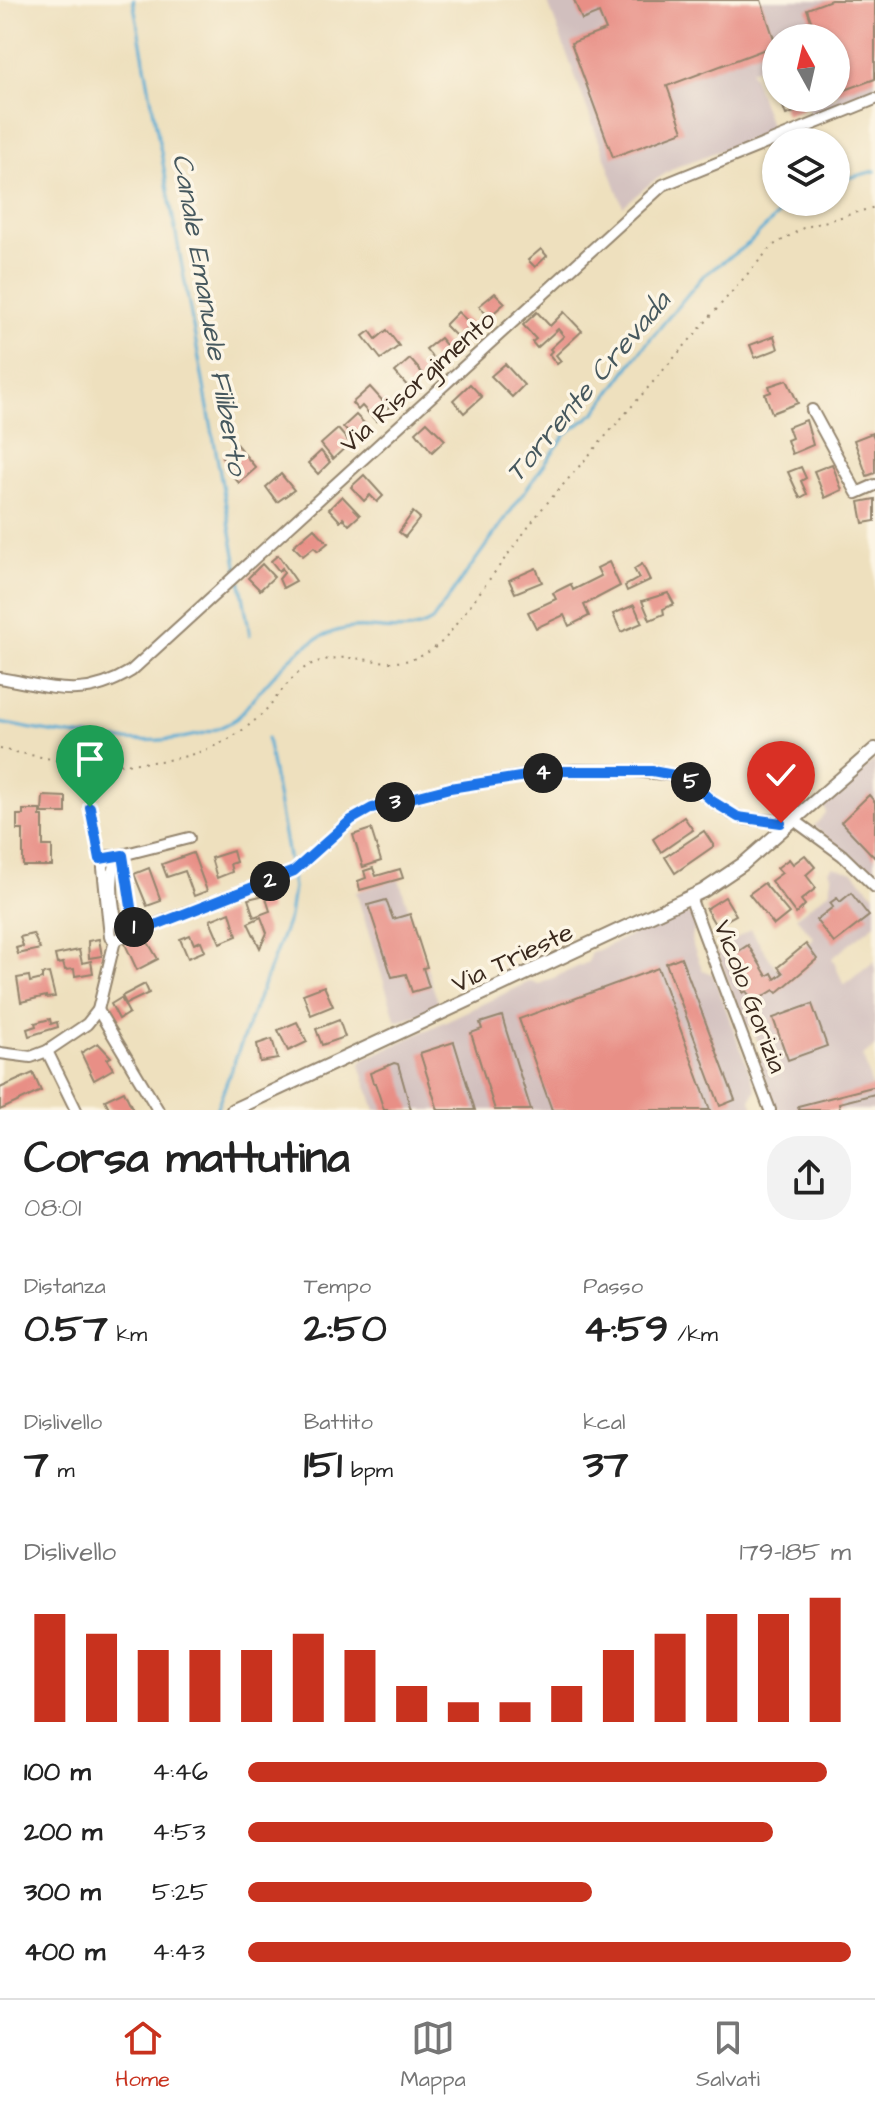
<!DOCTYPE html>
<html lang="it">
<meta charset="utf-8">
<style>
body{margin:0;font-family:"Architects Daughter",sans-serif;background:#f2f2f2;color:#222;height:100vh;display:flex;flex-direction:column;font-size:30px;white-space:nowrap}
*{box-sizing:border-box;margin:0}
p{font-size:26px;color:#767676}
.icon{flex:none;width:44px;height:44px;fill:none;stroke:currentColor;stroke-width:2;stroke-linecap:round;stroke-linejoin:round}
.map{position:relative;height:1110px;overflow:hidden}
.panel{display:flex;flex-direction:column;background:#fff;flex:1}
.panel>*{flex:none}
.needle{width:52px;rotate:352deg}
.buttons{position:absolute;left:762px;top:24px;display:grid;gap:16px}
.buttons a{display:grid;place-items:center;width:88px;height:88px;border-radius:50%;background:#fff;box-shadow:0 2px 6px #0004;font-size:40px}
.pin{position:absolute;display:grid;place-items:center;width:68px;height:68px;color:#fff;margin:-82px -34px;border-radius:50% 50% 50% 0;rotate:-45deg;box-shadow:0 0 8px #0007}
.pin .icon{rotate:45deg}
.km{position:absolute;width:40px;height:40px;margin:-20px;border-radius:50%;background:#222;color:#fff;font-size:22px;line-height:40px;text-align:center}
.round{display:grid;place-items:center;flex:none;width:84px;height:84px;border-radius:32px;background:#f2f2f2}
.summary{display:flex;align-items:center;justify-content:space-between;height:136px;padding:0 24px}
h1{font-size:44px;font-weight:700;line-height:60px}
.stats{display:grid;grid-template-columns:repeat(3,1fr);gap:12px;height:136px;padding:8px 24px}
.stats div{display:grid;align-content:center}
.stats b{font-size:40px;font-weight:700}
.stats small{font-size:22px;font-weight:400}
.stats p{font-size:22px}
.chart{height:224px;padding:16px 24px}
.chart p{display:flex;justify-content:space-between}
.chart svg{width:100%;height:144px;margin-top:8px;stroke:#c8321e;stroke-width:6}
ul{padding:0 24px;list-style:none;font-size:26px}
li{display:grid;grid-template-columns:128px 96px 1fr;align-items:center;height:60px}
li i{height:20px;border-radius:10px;background:#c8321e}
.tab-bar{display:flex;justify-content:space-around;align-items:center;height:112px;border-top:2px solid #e0e0e0;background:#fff;font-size:22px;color:#767676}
.tab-bar a{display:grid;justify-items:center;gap:4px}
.tab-bar .on{color:#c8321e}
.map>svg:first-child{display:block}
</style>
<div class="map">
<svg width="875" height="1110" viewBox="0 0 875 1110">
<rect width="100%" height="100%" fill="#fcf5e5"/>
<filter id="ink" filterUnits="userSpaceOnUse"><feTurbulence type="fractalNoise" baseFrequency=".0125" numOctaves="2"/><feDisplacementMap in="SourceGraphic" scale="16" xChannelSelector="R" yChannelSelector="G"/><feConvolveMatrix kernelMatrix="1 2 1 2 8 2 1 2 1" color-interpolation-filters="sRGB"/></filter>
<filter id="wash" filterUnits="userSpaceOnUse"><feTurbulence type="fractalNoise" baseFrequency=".006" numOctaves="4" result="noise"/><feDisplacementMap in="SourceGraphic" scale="32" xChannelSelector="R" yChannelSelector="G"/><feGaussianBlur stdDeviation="1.8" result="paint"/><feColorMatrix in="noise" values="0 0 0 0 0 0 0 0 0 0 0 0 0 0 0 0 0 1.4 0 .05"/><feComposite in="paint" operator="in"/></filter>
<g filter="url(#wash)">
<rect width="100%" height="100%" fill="#eee0be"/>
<g fill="#d1bfbe">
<path d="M 547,0 L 875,0 L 875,92 L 811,116 L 804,98 L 836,98 L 836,38 L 776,38 L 776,62 L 751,70 L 772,131 L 676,167 L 652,182 L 623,206 Z"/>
<path d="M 875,760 L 875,877 L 814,826 L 826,813 L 824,804 Z"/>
<path d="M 833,866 L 853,872 L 875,895 L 875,924 L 832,958 L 844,985 L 875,961 L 875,1047 L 863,1056 L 872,1087 L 875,1087 L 875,1110 L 777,1110 L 759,1063 L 763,1052 L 750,1025 L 746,1028 L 717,952 L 750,929 L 776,968 L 814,938 L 796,917 L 830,891 L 832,877 L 829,870 Z"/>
<path d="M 399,879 L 439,1006 L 418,1015 L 396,1021 L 356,892 Z"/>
<path d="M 679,912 L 686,912 L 692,918 L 695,926 L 691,941 L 703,971 L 713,974 L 756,1089 L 751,1100 L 755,1110 L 375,1110 L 360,1065 L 363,1060 L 531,981 L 539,984 L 553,978 L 588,962 L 590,954 Z"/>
</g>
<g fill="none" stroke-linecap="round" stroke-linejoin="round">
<g stroke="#59acd4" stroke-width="3">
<path d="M 133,0 L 238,571"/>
<path d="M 836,181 L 875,171"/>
<path d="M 240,578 L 250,635"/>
<path d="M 0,723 C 64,735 181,758 237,718 C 268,683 301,632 353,628 C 381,626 406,637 432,621 L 566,434 L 596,412 L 642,349 L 703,276 L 748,244 L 791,202"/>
<path d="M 267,738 L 290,868"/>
<path d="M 216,1110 L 289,917 L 293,887 L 291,876"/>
</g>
</g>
<g id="blocks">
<g fill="#e88f86">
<path d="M 574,0 L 761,0 L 776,45 L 667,86 L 683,131 L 613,157 L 571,43 L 606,30 L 599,13 L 582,20 Z"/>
<path d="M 831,0 L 875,0 L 875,79 L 837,93 L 836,38 L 817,38 L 807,9 Z"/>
<path d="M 780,98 L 800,98 L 803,109 L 786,115 Z"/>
<path d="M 541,249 L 547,256 L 535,267 L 528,260 Z"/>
<path d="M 495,293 L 505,303 L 489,317 L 479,306 Z"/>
<path d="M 458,312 L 471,324 L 458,338 L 445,325 Z"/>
<path d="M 537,312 L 550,326 L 564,312 L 582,331 L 556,355 L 561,361 L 557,364 L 549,354 L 552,351 L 550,349 L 564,336 L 558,329 L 537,348 L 532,342 L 536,339 L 523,325 Z"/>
<path d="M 387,330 L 399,346 L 381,359 L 363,336 L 370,331 L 376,339 Z"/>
<path d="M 774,336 L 778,349 L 755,358 L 750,345 Z"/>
<path d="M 440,338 L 452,352 L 438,364 L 426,349 Z"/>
<path d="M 410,359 L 425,376 L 410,389 L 395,372 Z"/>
<path d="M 505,364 L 524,385 L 512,397 L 491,376 Z"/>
<path d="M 787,380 L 798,403 L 772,413 L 765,394 L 771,392 L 769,386 Z"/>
<path d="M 470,384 L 482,397 L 464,413 L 453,400 Z"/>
<path d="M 370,387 L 389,408 L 376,421 L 362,406 L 358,410 L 352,403 Z"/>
<path d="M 356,415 L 368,427 L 355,440 L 343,427 Z"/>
<path d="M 806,420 L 813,445 L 792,454 L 787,440 L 792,438 L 788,427 Z"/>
<path d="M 427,422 L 445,440 L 432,452 L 416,432 Z"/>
<path d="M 338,429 L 350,443 L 333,459 L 321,444 Z"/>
<path d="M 872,433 L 875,440 L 875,473 L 867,476 L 854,440 Z"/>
<path d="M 236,444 L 256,468 L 239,483 L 225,467 L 229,464 L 222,457 Z"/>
<path d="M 321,451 L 330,462 L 318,474 L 308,463 Z"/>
<path d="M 832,464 L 842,490 L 825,498 L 814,471 Z"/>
<path d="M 801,467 L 806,478 L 801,481 L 807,494 L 800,498 L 788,472 Z"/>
<path d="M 281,474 L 294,490 L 277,502 L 266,487 Z"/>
<path d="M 364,475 L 383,496 L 377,502 L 370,495 L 364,501 L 351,487 Z"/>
<path d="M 342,496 L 360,515 L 349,525 L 343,518 L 340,521 L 329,509 Z"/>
<path d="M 875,499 L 875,521 L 863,523 L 859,502 Z"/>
<path d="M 413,512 L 420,518 L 405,537 L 399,532 Z"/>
<path d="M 314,528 L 328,543 L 318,551 L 314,547 L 303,556 L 293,546 Z"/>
<path d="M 278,555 L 296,581 L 283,588 L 279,579 L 284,573 L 282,568 L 279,571 L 271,561 Z"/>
<path d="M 609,562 L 620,586 L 584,605 L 589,616 L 569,626 L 564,615 L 536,628 L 528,612 L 556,599 L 553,593 L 571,584 L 573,590 L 601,576 L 597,568 Z"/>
<path d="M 262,564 L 274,577 L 260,590 L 248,578 Z"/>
<path d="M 642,564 L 650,580 L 627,591 L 625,586 L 639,578 L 634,569 Z"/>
<path d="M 536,568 L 542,582 L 515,593 L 509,580 Z"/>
<path d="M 668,593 L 674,604 L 663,609 L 664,614 L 650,620 L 642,601 Z"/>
<path d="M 634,605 L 642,623 L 621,632 L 613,614 Z"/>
<path d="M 869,795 L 875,802 L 875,858 L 841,822 Z"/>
<path d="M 43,796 L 66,797 L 66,813 L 42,813 Z"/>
<path d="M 23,810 L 40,810 L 40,816 L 43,816 L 43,846 L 52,846 L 52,866 L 23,866 L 23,830 L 17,830 L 17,815 L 23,815 Z"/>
<path d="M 684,817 L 693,830 L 661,852 L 653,839 Z"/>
<path d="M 371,829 L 381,861 L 363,867 L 353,835 Z"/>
<path d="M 704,831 L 714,846 L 675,873 L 665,857 Z"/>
<path d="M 233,851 L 236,862 L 230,864 L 232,872 L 217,878 L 211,858 Z"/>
<path d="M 193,853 L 207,891 L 194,896 L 185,871 L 167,877 L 162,864 Z"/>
<path d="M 805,855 L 815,867 L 806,875 L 816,888 L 801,900 L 805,905 L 796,914 L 771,881 L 782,873 L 777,868 L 789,859 L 793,864 Z"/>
<path d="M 149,868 L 161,901 L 147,906 L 134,874 Z"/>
<path d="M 373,868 L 376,876 L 400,869 L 403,878 L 360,890 L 358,881 L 366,878 L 364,871 Z"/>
<path d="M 764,883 L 789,913 L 774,925 L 749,894 Z"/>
<path d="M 851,893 L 869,916 L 834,943 L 816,920 L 833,907 L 830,903 L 837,898 L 840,902 Z"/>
<path d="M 265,895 L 270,911 L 254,917 L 248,899 Z"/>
<path d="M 725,897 L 736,915 L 716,926 L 706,909 Z"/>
<path d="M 386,900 L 393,919 L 410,914 L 427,967 L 423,968 L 429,987 L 412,992 L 406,974 L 392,977 L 368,905 Z"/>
<path d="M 230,912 L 237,936 L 220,943 L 210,920 Z"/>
<path d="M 261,917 L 267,933 L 260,948 L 248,923 Z"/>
<path d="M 33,934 L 40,949 L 18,954 L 16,948 L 23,946 L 20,937 Z"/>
<path d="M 143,934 L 158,959 L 137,970 L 125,944 Z"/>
<path d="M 190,935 L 194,944 L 201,941 L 205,951 L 188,958 L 180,939 Z"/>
<path d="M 99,939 L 102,956 L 89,958 L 88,941 Z"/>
<path d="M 806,944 L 817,959 L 777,993 L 774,990 L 754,1002 L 746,991 L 743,993 L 730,962 L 735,959 L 733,955 L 748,945 L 767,976 L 772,973 L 775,979 L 783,973 L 778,967 Z"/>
<path d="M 79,950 L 82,963 L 91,961 L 93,973 L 75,976 L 74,969 L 65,970 L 63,963 L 57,964 L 55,955 Z"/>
<path d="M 681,957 L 735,1100 L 720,1106 L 666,963 Z"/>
<path d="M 658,968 L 710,1110 L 552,1110 L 519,1019 Z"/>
<path d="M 49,973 L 55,997 L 46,998 L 46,996 L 21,1002 L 17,978 L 29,976 L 30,982 L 42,979 L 42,974 Z"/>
<path d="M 145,984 L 149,993 L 126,1004 L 122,996 Z"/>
<path d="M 324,986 L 333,1006 L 311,1015 L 303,994 Z"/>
<path d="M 121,998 L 129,1013 L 119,1019 L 111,1004 Z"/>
<path d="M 812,1004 L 827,1046 L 788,1060 L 773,1018 Z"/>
<path d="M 502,1016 L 506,1030 L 531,1110 L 495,1110 L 471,1033 L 482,1029 L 480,1023 Z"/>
<path d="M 50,1019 L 51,1024 L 57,1022 L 58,1027 L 29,1036 L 27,1029 L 36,1026 L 35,1023 Z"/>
<path d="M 339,1020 L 345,1037 L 322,1045 L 316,1029 Z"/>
<path d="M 297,1022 L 307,1042 L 288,1051 L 278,1030 Z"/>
<path d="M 272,1039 L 278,1059 L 260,1062 L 257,1044 Z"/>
<path d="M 454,1042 L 475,1110 L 438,1110 L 420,1053 Z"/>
<path d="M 98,1043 L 111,1057 L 107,1059 L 113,1069 L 94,1080 L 81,1053 Z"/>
<path d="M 394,1063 L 398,1064 L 411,1110 L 384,1110 L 375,1083 L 373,1083 L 370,1073 Z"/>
<path d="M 33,1073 L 41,1091 L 0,1110 L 0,1088 Z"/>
<path d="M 872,1087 L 875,1087 L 875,1094 L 839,1103 L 840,1110 L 799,1110 L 798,1106 Z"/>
<path d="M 124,1091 L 133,1110 L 110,1110 L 105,1100 Z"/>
</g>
</g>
</g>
<g filter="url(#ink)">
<use href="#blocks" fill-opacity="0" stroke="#94856e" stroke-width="2"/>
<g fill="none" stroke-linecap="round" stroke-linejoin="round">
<defs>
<g id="minor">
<path d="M 812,410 L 857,493 L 875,485"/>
<path d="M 0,678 C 53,687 82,701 131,671 L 663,185 L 875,99"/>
<path d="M 794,820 L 842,855 L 875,887"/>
<path d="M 118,856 L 189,838"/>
<path d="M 690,897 L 770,1110"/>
<path d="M 115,940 L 110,937 L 103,868 L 103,860 L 108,856 L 118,856 C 108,878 111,917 125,936"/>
<path d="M 98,1010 L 158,1110"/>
<path d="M 47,1051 L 76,1110"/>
<path d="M 0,1053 L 31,1057 L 47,1051 L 87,1024 L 98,1010 L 115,940 L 294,871 L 351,820 L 372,808 L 450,788 L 542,773 L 575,770 L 634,771 L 674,775 L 691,782 L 712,801 L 732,814 L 746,819 L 777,821 L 785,828"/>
</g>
<path id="tertiary" d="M 233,1110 L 703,891 L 743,864 L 875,749"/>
</defs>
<use href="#minor" stroke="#94856e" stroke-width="14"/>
<use href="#tertiary" stroke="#94856e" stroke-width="16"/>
<g stroke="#94856e" stroke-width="2" stroke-dasharray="2 6" stroke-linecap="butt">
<path d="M 0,749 L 56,760 L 65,766 L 89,773 L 94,786 L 87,790 L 97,852"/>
<path d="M 56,760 C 130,767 202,769 260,716 C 277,700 293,669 317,662 C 366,646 397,684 445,639 L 541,510 L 772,246 L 803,228 L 875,207"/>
<path d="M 125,867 L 134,924"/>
</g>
<use href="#minor" stroke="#fff" stroke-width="10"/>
<use href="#tertiary" stroke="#fff" stroke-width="12"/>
</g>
</g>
<g fill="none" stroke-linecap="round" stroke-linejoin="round" filter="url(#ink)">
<defs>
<path id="route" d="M 90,807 L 100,859 L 123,855 L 135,933 L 294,871 L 351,820 L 372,808 L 450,788 L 558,771 L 652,771 L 674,775 L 691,782 L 712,801 L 738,817 L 781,823"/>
</defs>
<use href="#route" stroke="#fff" stroke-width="16"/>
<use href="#route" stroke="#1a73e8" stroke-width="10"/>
</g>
<g text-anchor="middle" stroke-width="7" stroke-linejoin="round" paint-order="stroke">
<g font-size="26" fill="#3b2a1e" stroke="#fcf5e5">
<text transform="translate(417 381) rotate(-42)" y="9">Via Risorgimento</text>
<text transform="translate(512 957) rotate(-25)" y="9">Via Trieste</text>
<text transform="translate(751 996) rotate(69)" y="9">Vicolo Gorizia</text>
</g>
<g font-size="28" font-style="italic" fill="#46585e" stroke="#fcf5e5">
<text transform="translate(211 314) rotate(80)" y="10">Canale Emanuele Filiberto</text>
<text transform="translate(587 386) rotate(-50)" y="10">Torrente Crevada</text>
</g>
</g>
</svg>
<div class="buttons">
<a><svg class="needle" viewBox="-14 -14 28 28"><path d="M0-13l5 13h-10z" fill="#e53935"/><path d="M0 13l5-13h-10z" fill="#767676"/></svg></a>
<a><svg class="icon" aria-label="layers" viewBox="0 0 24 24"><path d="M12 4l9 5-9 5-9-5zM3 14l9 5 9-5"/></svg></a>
</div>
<div class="pin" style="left:90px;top:807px;background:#1e9e55"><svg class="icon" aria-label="arrive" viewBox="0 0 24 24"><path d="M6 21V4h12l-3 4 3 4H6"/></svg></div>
<div class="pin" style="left:781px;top:823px;background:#d93025"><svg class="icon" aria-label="check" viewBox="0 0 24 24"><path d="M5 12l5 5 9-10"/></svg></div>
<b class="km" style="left:134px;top:927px">1</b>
<b class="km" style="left:270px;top:881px">2</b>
<b class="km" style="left:395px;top:802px">3</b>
<b class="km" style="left:543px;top:773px">4</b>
<b class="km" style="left:691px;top:782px">5</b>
</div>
<section class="panel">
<div class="summary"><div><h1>Corsa mattutina</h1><p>08:01</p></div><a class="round"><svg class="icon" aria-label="share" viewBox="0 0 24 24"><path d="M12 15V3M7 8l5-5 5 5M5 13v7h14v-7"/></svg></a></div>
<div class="stats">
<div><p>Distanza</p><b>0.57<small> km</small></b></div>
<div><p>Tempo</p><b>2:50</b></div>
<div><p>Passo</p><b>4:59<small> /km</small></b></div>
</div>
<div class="stats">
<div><p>Dislivello</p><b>7<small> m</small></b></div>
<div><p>Battito</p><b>151<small> bpm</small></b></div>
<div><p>kcal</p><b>37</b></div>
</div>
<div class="chart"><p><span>Dislivello</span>179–185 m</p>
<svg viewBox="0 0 160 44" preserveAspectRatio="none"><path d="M5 44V11M15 44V17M25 44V22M35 44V22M45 44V22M55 44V17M65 44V22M75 44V33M85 44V38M95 44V38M105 44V33M115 44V22M125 44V17M135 44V11M145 44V11M155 44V6"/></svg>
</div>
<ul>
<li><b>100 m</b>4:46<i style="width:96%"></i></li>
<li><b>200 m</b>4:53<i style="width:87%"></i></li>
<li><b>300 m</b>5:25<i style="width:57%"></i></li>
<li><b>400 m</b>4:43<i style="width:100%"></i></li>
</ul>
</section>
<nav class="tab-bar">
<a class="on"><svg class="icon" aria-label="home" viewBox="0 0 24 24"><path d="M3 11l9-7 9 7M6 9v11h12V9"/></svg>Home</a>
<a><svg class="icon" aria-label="map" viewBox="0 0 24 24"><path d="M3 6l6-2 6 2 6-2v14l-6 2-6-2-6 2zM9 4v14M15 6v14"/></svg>Mappa</a>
<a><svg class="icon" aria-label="saved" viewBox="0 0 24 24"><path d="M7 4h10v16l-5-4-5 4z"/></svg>Salvati</a>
</nav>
